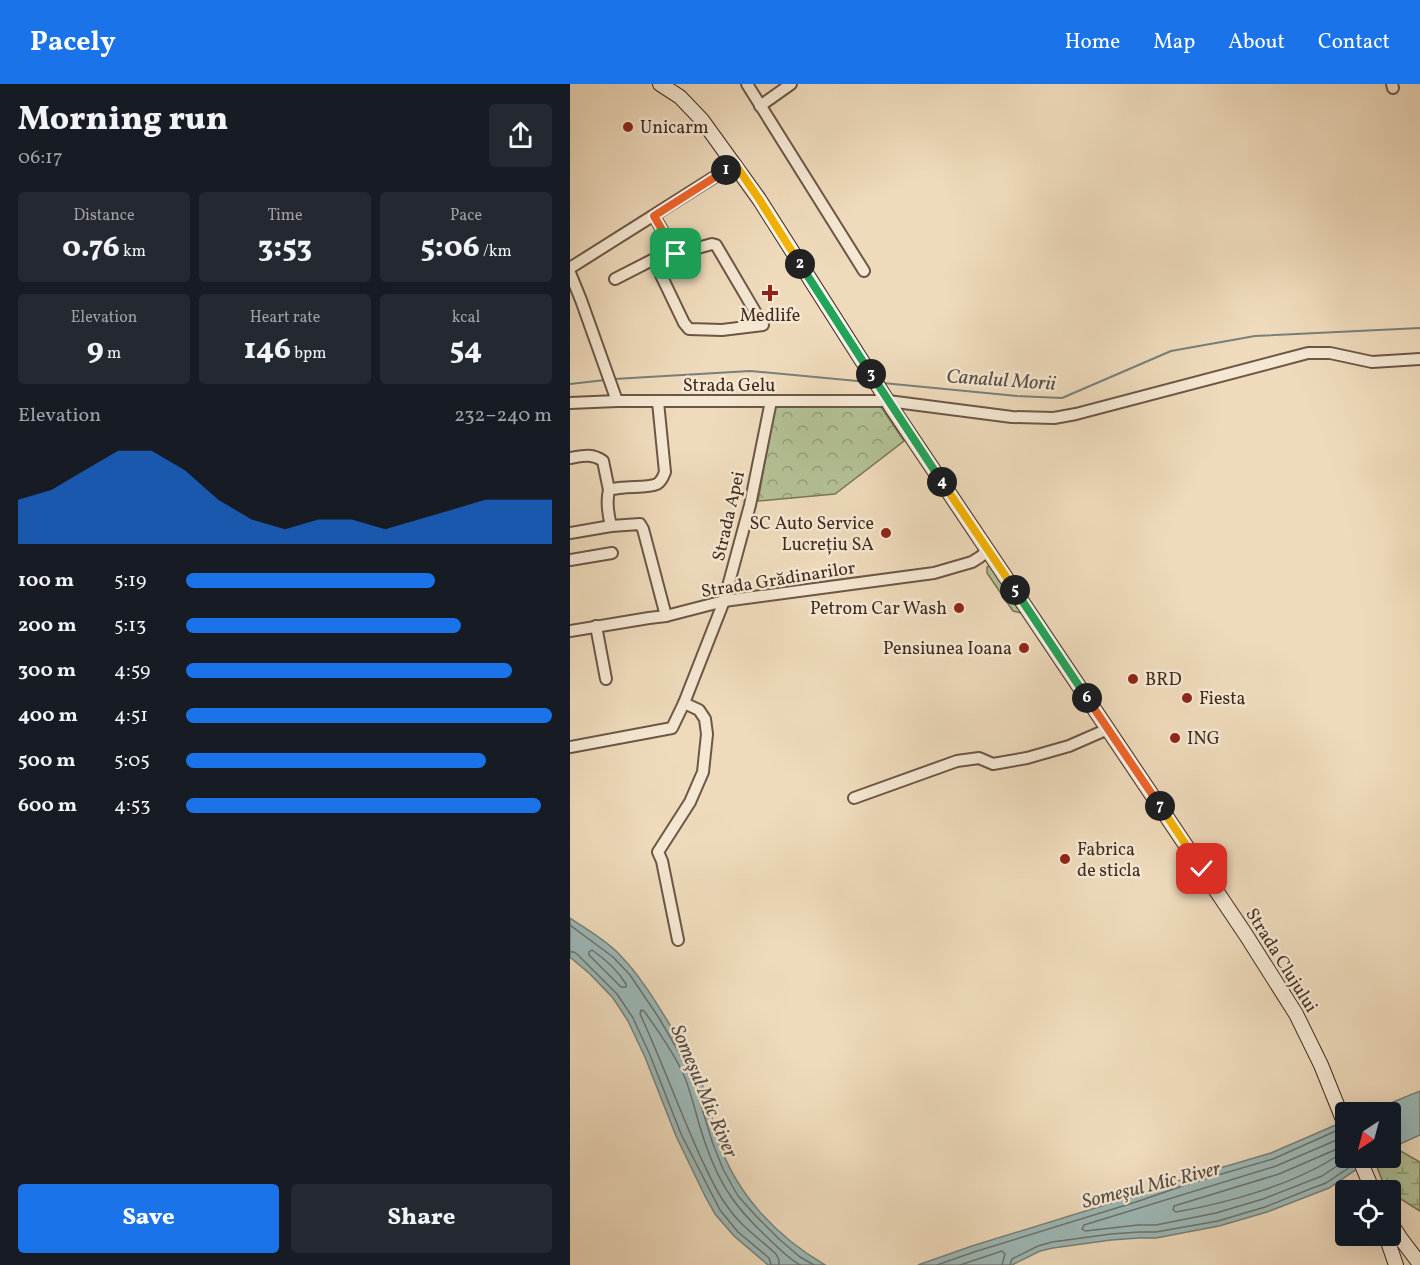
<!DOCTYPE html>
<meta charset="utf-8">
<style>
body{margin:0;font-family:Vollkorn,serif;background:#242831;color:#f1f3f6;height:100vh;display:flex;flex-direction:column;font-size:22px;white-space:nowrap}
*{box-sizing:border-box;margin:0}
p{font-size:20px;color:#9ea1a6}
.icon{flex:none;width:33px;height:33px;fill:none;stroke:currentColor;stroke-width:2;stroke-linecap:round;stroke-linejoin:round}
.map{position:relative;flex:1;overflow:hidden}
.drawer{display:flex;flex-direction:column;background:#171b24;width:570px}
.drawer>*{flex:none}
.needle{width:39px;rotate:216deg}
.buttons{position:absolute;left:765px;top:1018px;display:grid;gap:12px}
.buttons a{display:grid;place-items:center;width:66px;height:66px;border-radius:6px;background:#171b24;box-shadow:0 6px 24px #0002;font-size:30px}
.pin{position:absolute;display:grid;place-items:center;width:51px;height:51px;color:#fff;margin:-26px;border-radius:12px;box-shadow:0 3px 9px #0006}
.km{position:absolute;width:30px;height:30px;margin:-15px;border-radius:50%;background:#222;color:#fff;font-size:16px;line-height:30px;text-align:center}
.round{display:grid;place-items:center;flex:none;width:63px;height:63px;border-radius:6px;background:#242831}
.headline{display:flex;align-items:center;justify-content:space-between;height:102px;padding:0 18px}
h1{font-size:33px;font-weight:800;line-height:45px}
.metrics{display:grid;grid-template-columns:repeat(3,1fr);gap:9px;height:102px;padding:6px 18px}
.metrics div{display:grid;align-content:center;border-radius:6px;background:#242831;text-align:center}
.metrics b{font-size:30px;font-weight:800}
.metrics small{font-size:16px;font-weight:400}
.metrics p{font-size:16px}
.chart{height:168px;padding:12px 18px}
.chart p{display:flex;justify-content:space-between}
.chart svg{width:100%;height:108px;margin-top:6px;fill:#1a73e8;opacity:.7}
.button{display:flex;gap:12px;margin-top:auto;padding:12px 18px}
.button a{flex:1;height:69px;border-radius:6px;background:#1a73e8;color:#fff;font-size:24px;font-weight:800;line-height:69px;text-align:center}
.button a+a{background:#242831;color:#f1f3f6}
ul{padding:0 18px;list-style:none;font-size:20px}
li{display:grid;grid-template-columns:96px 72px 1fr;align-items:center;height:45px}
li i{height:15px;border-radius:8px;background:#1a73e8}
header{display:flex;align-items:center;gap:36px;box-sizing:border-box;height:84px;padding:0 30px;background:#1a73e8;color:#fff}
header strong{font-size:28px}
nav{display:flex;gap:33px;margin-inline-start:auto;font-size:21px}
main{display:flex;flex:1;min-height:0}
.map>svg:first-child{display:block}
</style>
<header>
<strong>Pacely</strong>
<nav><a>Home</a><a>Map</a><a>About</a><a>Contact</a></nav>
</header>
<main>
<section class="drawer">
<div class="headline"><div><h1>Morning run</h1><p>06:17</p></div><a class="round"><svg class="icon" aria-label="share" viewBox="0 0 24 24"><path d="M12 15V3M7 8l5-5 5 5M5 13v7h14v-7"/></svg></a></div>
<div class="metrics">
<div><p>Distance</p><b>0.76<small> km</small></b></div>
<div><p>Time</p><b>3:53</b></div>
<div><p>Pace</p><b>5:06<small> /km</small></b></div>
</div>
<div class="metrics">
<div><p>Elevation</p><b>9<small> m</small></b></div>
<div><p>Heart rate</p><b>146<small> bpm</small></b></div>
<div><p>kcal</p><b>54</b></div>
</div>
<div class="chart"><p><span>Elevation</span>232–240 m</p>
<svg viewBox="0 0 160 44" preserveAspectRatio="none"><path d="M0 44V26L10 22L20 14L30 6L40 6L50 14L60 26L70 34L80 38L90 34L100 34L110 38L120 34L130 30L140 26L150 26L160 26V44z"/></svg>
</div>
<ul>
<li><b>100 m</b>5:19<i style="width:68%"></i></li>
<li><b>200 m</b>5:13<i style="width:75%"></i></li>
<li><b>300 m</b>4:59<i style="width:89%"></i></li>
<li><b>400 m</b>4:51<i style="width:100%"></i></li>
<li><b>500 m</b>5:05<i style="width:82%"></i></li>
<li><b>600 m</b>4:53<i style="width:97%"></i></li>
</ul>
<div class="button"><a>Save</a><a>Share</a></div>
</section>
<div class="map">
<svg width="850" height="1181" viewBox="0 0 850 1181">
<defs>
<pattern id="grass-tufts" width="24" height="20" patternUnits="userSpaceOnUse" patternTransform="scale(1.5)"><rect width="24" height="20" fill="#b3c195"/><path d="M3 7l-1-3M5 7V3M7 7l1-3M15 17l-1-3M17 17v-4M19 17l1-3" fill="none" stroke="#939d79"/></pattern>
<pattern id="wetland-marsh" width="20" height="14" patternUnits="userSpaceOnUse" patternTransform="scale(1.5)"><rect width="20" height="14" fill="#b3c195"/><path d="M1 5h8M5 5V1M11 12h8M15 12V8" fill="none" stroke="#939d79"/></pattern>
<pattern id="park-crowns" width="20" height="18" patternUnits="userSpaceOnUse" patternTransform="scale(1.5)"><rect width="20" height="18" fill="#b3c195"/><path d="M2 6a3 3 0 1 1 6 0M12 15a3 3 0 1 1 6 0" fill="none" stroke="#939d79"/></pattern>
</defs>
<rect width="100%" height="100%" fill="#efdbbc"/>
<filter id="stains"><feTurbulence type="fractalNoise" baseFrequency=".00333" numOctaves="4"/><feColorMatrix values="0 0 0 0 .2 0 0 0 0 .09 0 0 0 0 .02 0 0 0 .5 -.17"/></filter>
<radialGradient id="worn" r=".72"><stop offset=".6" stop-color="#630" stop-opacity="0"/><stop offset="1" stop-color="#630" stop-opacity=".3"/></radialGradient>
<path fill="url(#grass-tufts)" stroke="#7a765a" stroke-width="1.5" d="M 421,481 L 453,527 L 451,529 L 443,527 L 417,489 L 417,483 Z"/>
<path fill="url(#wetland-marsh)" stroke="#7a765a" stroke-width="1.5" d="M 827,1065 L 850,1078 L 850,1127 L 821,1109 L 820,1107 L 816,1106 L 805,1078 L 812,1074 L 820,1074 L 821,1069 Z"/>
<path fill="url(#park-crowns)" stroke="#7a765a" stroke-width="1.5" d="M 309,320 L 334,357 L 265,410 L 188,417 L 205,321 Z"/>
<g fill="#9cb9b8" stroke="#77807b" stroke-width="1.5">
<path d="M 0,834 C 16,845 34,855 48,869 C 71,892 89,923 106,951 C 113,962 121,974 127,986 C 136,1008 141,1033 148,1056 C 166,1110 206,1152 255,1181 L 198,1181 L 164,1152 L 145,1130 L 135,1112 L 106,1052 L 75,973 L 58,937 L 43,914 L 20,890 L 0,873 Z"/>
<path d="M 850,1007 L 850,1051 L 821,1064 L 820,1029 L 796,1029 Z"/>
<path d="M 775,1037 L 776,1074 L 803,1074 L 759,1104 L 697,1128 L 649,1142 L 586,1154 L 569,1154 L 541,1156 L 483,1164 L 470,1167 L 442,1181 L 348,1181 L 402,1162 L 564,1112 L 623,1092 L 701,1069 Z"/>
</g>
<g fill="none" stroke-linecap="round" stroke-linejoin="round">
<g stroke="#6e726c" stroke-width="1.5">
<path d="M 0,841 L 43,873 L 60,891 L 89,934 L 121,989 L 143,1060 L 153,1085 L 168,1112 L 187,1133 L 209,1155 L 230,1173 L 244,1181"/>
<path d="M 22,866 C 35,875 48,887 56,900 L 56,903 L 51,903 L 19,871 L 19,868 Z"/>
<path d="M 0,868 L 4,868 L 8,871 L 47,910 L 63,934 L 80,971 L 111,1050 L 150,1126 L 168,1148 L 199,1174 L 201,1181"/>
<path d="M 776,1052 L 706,1082 L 514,1141 L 512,1145 L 515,1147 L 568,1141 L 586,1141 L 646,1129 L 693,1115 L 752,1092 L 779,1074"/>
<path d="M 767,1065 L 770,1066 L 770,1070 C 726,1100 658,1119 606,1128 L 603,1126 L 604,1122 L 709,1090 Z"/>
<path d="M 209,1181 L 209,1176 L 206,1170 C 189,1154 170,1142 157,1122 C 146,1108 139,1090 131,1074 C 109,1026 92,977 70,930 L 71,926 L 74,927 C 87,945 107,974 115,994 C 124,1017 128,1041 137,1064 C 151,1104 168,1126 198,1154 C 208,1164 218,1174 230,1181"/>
<path d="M 367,1181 L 404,1168 L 566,1118 L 624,1098 L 703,1075 L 768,1046"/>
<path d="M 390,1181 L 432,1167 L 435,1170 L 432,1181"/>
<path d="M 440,1181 L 442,1175 L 468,1162 L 482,1158 L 541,1150 L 569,1148 L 586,1148 L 648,1137 L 695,1123 L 740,1105 L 756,1099 L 783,1081"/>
</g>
<g stroke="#77807b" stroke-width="2">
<path d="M 44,295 L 180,287 L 298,298"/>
<path d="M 313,299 L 447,312 L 492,314 L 601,267 L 685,252 L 850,244"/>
<path d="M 0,300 L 35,296"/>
</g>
<defs>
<g id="minor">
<path d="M 177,0 L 294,187"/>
<path d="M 822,0 L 823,4"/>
<path d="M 190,22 L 221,0"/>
<path d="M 84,132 L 106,170 L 88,173 L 90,189 L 114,239 L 119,245 L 152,246 L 193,241 L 146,161 L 142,160 L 106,170"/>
<path d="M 0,184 L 165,80"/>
<path d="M 0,189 L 11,216 L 47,317"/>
<path d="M 45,195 L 88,173"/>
<path d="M 0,319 L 47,317 L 318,317 L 442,333 L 484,334 L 506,330 L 738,269 L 760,269 L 802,278 L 850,275"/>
<path d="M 0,374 C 12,372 22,369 33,377 L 39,406"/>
<path d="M 41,442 C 38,430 36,418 39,406 C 54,401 76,405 87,400 C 92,397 93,393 95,388 L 88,318"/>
<path d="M 0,449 L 41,442 L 70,440 L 73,445 L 96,532"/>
<path d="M 0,476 L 42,469"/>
<path d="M 26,542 L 36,595"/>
<path d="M 0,547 L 79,534 L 96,532 L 154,517 L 364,489 L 402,478 L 410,473 L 418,466"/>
<path d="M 0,663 L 102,644 L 114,619 L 154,517 L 180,421 L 201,317"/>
<path d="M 284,714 L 387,677 L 409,674 L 423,680 L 457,674 L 499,662 L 538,645"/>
<path d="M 108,856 L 92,777 L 88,768 L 120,718 L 133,688 L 137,650 L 135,635 L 129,626 L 114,619"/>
</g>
<g id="secondary">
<path d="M 90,0 L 110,13 L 132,36 L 189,115 L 322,324 L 676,851 L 726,930 L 751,981 L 776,1043"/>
<path d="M 789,1074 L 803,1107"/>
<path d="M 820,1138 L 831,1155 L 850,1180"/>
<path d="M 816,1152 L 826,1181"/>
</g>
</defs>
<use href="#minor" stroke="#6c5646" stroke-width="14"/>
<use href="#secondary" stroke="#402a1f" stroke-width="16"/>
<use href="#minor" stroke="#f5e8d3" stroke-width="10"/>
<use href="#secondary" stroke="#f5e8d3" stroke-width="14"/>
</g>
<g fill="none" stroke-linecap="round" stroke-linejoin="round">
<defs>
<path id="split-1" d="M 106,170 L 84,132 L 156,86"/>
<path id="split-2" d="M 156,86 L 165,80 L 189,115 L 230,180"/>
<path id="split-3" d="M 230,180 L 301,290"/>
<path id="split-4" d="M 301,290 L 372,398"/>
<path id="split-5" d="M 372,398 L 445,506"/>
<path id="split-6" d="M 445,506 L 517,614"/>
<path id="split-7" d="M 517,614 L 590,722"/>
<path id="split-8" d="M 590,722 L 632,785"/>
</defs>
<use href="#split-1" stroke="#fff" stroke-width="12"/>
<use href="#split-2" stroke="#fff" stroke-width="12"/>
<use href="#split-3" stroke="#fff" stroke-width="12"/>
<use href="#split-4" stroke="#fff" stroke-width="12"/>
<use href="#split-5" stroke="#fff" stroke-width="12"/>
<use href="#split-6" stroke="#fff" stroke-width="12"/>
<use href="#split-7" stroke="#fff" stroke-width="12"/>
<use href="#split-8" stroke="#fff" stroke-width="12"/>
<use href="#split-1" stroke="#f0652b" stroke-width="8"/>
<use href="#split-2" stroke="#f5b400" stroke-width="8"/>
<use href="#split-3" stroke="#22a559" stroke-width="8"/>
<use href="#split-4" stroke="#22a559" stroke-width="8"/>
<use href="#split-5" stroke="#f5b400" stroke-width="8"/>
<use href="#split-6" stroke="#22a559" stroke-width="8"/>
<use href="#split-7" stroke="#f0652b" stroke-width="8"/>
<use href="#split-8" stroke="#f5b400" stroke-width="8"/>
</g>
<g fill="#8f2418" stroke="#f5e8d3" stroke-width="2">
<circle cx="58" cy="43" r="6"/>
<path d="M197 200h6v6h6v6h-6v6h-6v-6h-6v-6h6z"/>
<circle cx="316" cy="449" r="6"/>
<circle cx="389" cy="524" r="6"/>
<circle cx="454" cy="564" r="6"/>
<circle cx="563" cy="595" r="6"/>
<circle cx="617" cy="614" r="6"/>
<circle cx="605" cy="654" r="6"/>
<circle cx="495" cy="775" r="6"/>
</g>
<g text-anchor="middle" stroke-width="5" stroke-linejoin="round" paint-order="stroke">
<g font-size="18" fill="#402a1f" stroke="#f5e8d3" text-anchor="start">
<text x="70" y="49">Unicarm</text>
<text x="200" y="237" text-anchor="middle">Medlife</text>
<text x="304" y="445" text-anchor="end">SC Auto Service<tspan x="304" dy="21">Lucrețiu SA</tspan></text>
<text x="377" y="530" text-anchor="end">Petrom Car Wash</text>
<text x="442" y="570" text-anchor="end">Pensiunea Ioana</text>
<text x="575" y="601">BRD</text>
<text x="629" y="620">Fiesta</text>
<text x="617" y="660">ING</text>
<text x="507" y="771">Fabrica<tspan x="507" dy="21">de sticla</tspan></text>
</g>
<g font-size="18" fill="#402a1f" stroke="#f5e8d3">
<text x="159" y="307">Strada Gelu</text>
<text transform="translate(158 432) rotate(-77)" y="6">Strada Apei</text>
<text transform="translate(208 495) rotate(-9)" y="6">Strada Grădinarilor</text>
<text transform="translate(712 876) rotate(58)" y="6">Strada Clujului</text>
</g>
<g font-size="20" font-style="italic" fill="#574e45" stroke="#f5e8d3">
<text transform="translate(431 295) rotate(4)" y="7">Canalul Morii</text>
<text transform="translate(135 1007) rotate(67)" y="7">Someşul Mic River</text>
<text transform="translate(581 1100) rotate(-14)" y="7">Someşul Mic River</text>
</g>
</g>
<rect width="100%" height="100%" filter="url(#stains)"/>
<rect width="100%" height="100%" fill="url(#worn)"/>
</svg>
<div class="buttons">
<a><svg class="needle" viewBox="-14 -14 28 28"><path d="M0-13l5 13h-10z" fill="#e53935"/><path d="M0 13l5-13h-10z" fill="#9ea1a6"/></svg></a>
<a><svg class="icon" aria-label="locate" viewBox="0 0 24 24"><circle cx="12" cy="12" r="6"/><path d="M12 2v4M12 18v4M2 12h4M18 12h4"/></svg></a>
</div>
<div class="pin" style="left:106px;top:170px;background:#1e9e55"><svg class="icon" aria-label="arrive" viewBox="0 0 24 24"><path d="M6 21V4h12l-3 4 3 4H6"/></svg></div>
<div class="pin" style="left:632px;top:785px;background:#d93025"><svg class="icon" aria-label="check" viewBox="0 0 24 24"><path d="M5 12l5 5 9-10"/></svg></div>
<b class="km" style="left:156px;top:86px">1</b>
<b class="km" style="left:230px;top:180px">2</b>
<b class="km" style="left:301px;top:290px">3</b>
<b class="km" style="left:372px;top:398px">4</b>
<b class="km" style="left:445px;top:506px">5</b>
<b class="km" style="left:517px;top:614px">6</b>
<b class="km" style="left:590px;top:722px">7</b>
</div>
</main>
